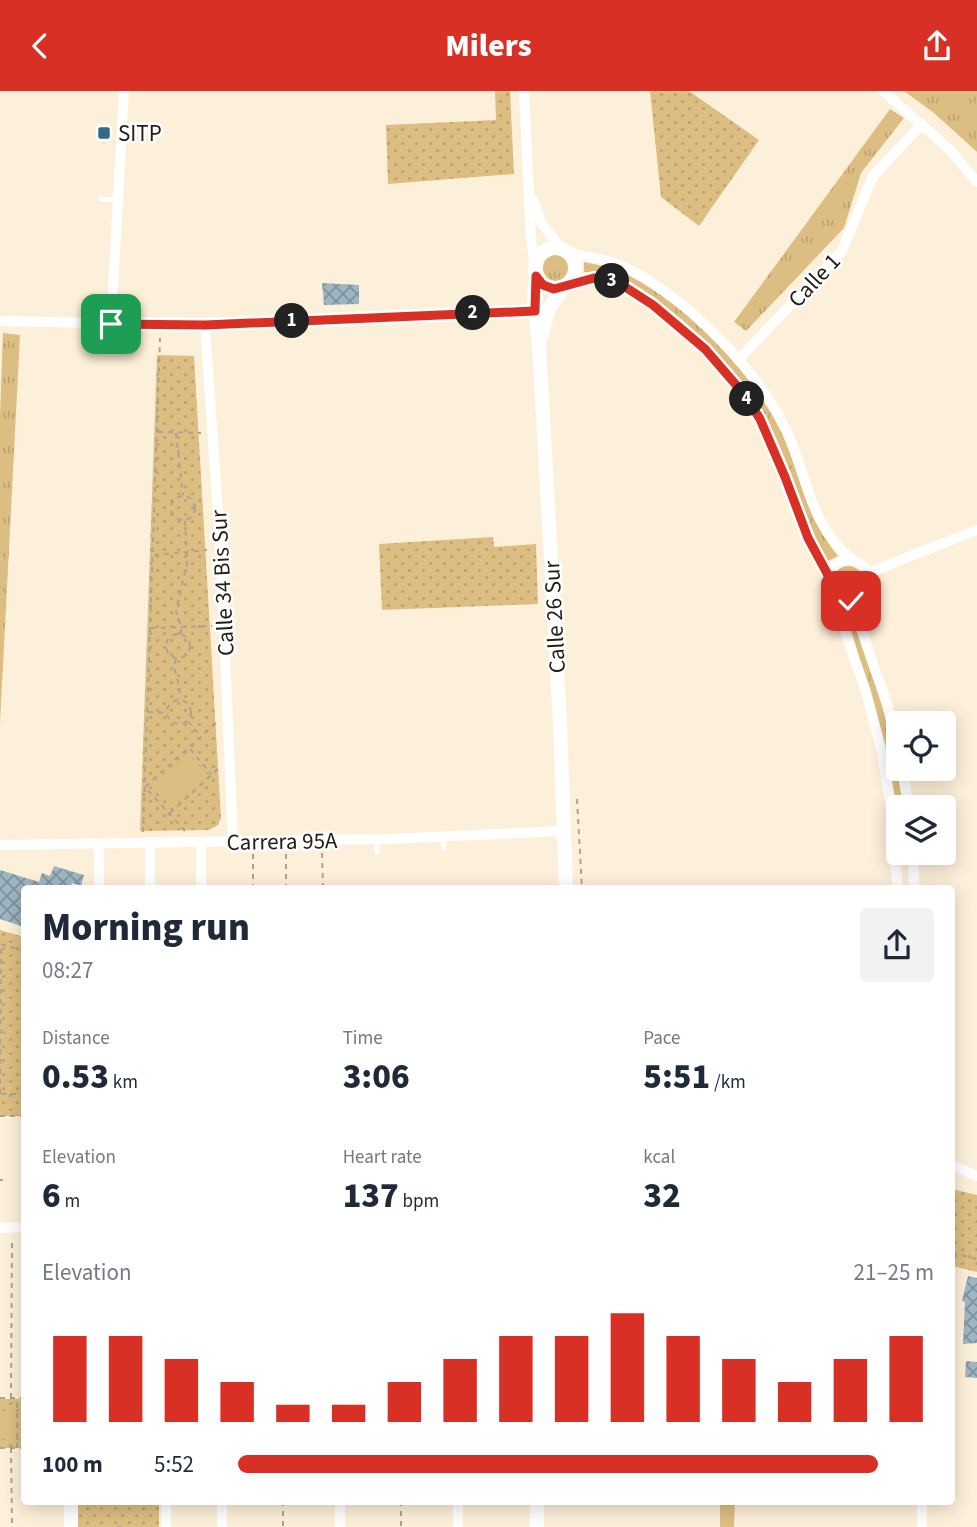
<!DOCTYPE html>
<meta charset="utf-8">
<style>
body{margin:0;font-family:"Source Sans 3",sans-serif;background:#f2f2f3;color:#1f2937;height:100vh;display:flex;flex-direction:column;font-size:26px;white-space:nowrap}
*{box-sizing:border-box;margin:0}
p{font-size:23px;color:#747a83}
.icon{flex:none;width:38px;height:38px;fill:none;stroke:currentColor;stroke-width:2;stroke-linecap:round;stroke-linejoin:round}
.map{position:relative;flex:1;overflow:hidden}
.details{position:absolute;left:21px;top:794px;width:934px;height:620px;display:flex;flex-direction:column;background:#fff;border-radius:7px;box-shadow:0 4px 18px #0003}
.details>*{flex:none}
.tools{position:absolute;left:886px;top:620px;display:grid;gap:14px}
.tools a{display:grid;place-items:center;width:70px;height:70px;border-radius:7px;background:#fff;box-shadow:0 4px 18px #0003;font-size:35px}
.pin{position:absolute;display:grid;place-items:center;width:60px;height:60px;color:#fff;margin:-30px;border-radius:14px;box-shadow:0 4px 10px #0006}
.km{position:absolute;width:35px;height:35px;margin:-18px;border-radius:50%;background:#222;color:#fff;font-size:19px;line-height:35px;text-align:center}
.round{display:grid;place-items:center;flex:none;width:74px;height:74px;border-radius:7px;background:#f2f2f3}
.head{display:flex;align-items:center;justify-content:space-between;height:119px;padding:0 21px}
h1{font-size:38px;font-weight:800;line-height:52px}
.figures{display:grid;grid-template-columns:repeat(3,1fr);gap:10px;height:119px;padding:7px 21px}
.figures div{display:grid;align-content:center}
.figures b{font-size:35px;font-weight:800}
.figures small{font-size:19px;font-weight:400}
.figures p{font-size:19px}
.chart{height:196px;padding:14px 21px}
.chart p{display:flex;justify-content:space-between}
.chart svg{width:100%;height:126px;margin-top:7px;stroke:#d93025;stroke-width:6}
ul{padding:0 21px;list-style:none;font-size:23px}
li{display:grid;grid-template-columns:112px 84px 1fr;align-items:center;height:52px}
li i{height:18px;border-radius:9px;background:#d93025}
header{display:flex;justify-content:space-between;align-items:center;height:91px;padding:0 21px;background:#d93025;color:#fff;font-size:32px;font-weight:800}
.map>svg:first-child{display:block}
</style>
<header><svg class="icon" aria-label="back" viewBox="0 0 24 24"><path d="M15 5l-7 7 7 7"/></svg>Milers<svg class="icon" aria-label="share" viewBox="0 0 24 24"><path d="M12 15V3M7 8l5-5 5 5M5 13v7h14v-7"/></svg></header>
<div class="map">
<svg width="977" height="1436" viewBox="0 0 977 1436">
<defs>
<pattern id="grass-tufts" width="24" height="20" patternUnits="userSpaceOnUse" patternTransform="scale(1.75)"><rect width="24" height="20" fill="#ddbe82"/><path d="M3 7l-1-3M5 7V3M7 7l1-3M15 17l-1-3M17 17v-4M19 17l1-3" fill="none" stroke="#bda370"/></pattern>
<pattern id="park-dots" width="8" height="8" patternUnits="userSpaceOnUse" patternTransform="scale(1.75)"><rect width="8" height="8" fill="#ddbe82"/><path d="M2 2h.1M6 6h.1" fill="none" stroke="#bda370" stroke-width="1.8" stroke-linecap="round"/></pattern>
<pattern id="building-cross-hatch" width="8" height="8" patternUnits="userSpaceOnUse" patternTransform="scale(1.75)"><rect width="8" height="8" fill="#9eb6c3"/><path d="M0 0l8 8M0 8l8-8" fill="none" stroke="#80939d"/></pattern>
</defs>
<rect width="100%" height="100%" fill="#fdf0da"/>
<g fill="url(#grass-tufts)">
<path d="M 904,0 L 977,0 L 977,61 L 934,22 Z"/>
<path d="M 890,18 L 904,27 L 861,82 L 844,137 L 746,240 L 734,231 Z"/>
<circle cx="556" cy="177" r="13"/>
<path d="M 584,171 C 596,174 609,175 620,180 C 686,212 755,282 785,349 C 801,388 810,432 838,465 L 828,470 L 825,466 C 803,424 792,378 771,337 C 743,281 651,180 584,181 Z"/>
<path d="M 3,242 L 20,244 L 0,633 L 0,324 Z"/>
<circle cx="848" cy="489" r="14"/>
<path d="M 857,514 C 856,545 868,569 877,598 C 889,636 897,676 903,716 L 898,716 L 898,720 L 887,666 L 845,517 Z"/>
<path d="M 720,1411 L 735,1411 L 734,1436 L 720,1436 Z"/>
</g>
<g fill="url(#park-dots)">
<path d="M 495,0 L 510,0 L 514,83 L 388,93 L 386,34 L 496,29 Z"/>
<path d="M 650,0 L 689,0 L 759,49 L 699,135 L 661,106 Z"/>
<path d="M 157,264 L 194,265 L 221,727 L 218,734 L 209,739 L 140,740 Z"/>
<path d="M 493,446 L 494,456 L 536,453 L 538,513 L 382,519 L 379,453 Z"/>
<path d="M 0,839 L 24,846 L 24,1025 L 0,1025 Z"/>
<path d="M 952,1098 L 977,1104 L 977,1181 L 952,1175 Z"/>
<rect x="0" y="1308" width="24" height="49"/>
<rect x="77" y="1411" width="82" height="25"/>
</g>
<g fill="#ddbe82">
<path d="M 187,662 L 208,684 L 172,717 L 151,695 Z"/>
<rect x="0" y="1320" width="12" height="28"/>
</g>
<g fill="url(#building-cross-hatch)">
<path d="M 322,192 L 359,194 L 359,213 L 324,214 Z"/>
<path d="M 54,775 L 84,784 L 81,795 L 72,792 L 70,798 L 24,798 L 24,836 L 0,828 L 0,779 L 39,791 L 42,782 L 50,785 Z"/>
<path d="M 968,1185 L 977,1187 L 977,1252 L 963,1253 L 965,1211 L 962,1210 Z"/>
<path d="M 966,1270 L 977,1271 L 977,1287 L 965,1286 Z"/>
</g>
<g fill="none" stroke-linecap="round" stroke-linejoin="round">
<g stroke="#ada392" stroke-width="2" stroke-dasharray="5 5" stroke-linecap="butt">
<path d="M 158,341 L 201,342"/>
<path d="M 176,342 L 183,404"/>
<circle cx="183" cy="417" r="12"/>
<path d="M 154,464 L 207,459"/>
<path d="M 151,537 L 212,535"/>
<circle cx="178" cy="555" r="12"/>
<path d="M 181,543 L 181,536 L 176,520 L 187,472 L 185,429"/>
<path d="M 176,568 C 171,583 183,593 179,608"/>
<circle cx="179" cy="621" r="12"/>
<path d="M 148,621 L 166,622"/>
<path d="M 188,630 L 200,645"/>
<path d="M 190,658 L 211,683"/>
<path d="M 577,708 L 582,798"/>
<path d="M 170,722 L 218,678"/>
<path d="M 185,740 L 145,696 L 216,632"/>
<path d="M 143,741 L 160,247"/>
<path d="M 322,762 L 323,798"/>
<path d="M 253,798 L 253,763"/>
<path d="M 286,798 L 286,763"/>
<path d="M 1,853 L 24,860"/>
<path d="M 0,1003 L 1,853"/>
<path d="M 1,1003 L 24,1003"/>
<path d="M 0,1025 L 24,1025"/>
<path d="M 0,1089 L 3,1089"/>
<path d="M 952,1162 L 977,1168"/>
<path d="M 0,1307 L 24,1307"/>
<path d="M 11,1307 L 12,1147"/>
<path d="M 0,1357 L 24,1357"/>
<path d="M 11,1357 L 12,1436"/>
<path d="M 17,1357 L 17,1307"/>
<path d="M 283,1410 L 283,1436"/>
<path d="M 401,1410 L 401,1436"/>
<path d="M 117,1436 L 121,1436"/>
</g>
<g stroke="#fff" stroke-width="5">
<path d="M 101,108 L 118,109"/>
<path d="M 443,745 L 444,757"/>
<path d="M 377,749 L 377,761"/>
</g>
<g stroke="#fff" stroke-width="10">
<path d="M 524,0 L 531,149 L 535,175"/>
<path d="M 883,0 L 949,58 L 977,91"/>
<path d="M 533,109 L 542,133 L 561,157"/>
<path d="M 566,160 C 584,167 604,167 622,175 C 681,201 759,280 786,339 C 807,384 810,437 853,469"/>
<path d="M 570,191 C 609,181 632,198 662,222 C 699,252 735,284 759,327 C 787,378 798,435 828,484"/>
<path d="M 0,230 L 205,234 L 535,220"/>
<path d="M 111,233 L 124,0"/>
<path d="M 205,234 L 221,467 L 233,751"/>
<path d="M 738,269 L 842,160 L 873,85 L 922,33"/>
<path d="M 868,482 L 977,439"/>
<path d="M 833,503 C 847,515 863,511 869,494 L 866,477 C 851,463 829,469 828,491 L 866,601 L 882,661 L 895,742 L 897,798"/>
<path d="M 863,504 L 859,532 L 888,616 L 898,660"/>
<path d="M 902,677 L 909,716"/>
<path d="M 150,752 L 150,798"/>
<path d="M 99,753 L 99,798"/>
<path d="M 0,754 L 388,748 L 564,740"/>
<path d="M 913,761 L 914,798"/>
<path d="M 201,798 L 201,752"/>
<path d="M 952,1074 L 977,1085"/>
<path d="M 0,1137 L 24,1136"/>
<path d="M 166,1410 L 166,1436"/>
<path d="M 222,1410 L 222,1436"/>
<path d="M 340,1410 L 340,1436"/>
<path d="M 458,1410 L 458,1436"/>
<path d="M 922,1436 L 922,1410"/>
</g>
<g stroke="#fff" stroke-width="14">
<circle cx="555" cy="177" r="20"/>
<path d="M 536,185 L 534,207 L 539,254 L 560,632 L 566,798"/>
<path d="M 541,246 L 549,217 L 565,195"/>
<path d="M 71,1410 L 71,1436"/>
<path d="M 537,1436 L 537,1410"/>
</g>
</g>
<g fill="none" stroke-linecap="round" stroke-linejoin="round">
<defs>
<path id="route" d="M 111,233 L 205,234 L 535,220 L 536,185 L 543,194 L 554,198 L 594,187 L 619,192 L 653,214 L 705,258 L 744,303 L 760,328 L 785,386 L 808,447 L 828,484 L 830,497 L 838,507 L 851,510"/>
</defs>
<use href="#route" stroke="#fff" stroke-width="14"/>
<use href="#route" stroke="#d93025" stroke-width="9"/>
</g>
<rect fill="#336b85" stroke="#fff" stroke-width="2.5" x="97" y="35" width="14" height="14" rx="3.5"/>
<g text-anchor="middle" stroke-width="5" stroke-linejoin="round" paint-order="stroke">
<g font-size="23" fill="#221e16" stroke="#fff" text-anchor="start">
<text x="118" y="50">SITP</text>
</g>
<g font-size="23" fill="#221e16" stroke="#fff">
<text transform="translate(814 189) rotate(-47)" y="8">Calle 1</text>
<text transform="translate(222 492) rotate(-93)" y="8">Calle 34 Bis Sur</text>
<text transform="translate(554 526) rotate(-93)" y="8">Calle 26 Sur</text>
<text transform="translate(282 750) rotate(-1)" y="8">Carrera 95A</text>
</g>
</g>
</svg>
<div class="tools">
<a><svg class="icon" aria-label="locate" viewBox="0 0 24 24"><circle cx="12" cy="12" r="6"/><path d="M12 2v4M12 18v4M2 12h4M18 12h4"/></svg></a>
<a><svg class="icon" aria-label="layers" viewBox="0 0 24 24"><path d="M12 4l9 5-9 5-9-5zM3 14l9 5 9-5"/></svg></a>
</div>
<div class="pin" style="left:111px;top:233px;background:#1e9e55"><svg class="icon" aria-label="arrive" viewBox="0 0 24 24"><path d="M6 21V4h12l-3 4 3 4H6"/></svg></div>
<div class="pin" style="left:851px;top:510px;background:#d93025"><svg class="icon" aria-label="check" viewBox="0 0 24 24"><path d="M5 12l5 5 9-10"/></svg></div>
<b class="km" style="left:292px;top:230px">1</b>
<b class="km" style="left:473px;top:222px">2</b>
<b class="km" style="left:612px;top:190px">3</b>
<b class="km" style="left:747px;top:308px">4</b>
<section class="details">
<div class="head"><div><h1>Morning run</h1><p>08:27</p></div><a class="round"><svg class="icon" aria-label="share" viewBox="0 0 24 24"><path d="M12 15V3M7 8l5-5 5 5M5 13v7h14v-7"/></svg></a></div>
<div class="figures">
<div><p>Distance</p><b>0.53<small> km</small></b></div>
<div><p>Time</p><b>3:06</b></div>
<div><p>Pace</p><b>5:51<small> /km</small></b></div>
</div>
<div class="figures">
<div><p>Elevation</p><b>6<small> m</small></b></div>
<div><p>Heart rate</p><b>137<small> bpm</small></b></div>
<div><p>kcal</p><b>32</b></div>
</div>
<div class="chart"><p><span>Elevation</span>21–25 m</p>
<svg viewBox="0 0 160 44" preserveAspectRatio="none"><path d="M5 44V14M15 44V14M25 44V22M35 44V30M45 44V38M55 44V38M65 44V30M75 44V22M85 44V14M95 44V14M105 44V6M115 44V14M125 44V22M135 44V30M145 44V22M155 44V14"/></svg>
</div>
<ul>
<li><b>100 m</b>5:52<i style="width:92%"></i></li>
</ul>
</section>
</div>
